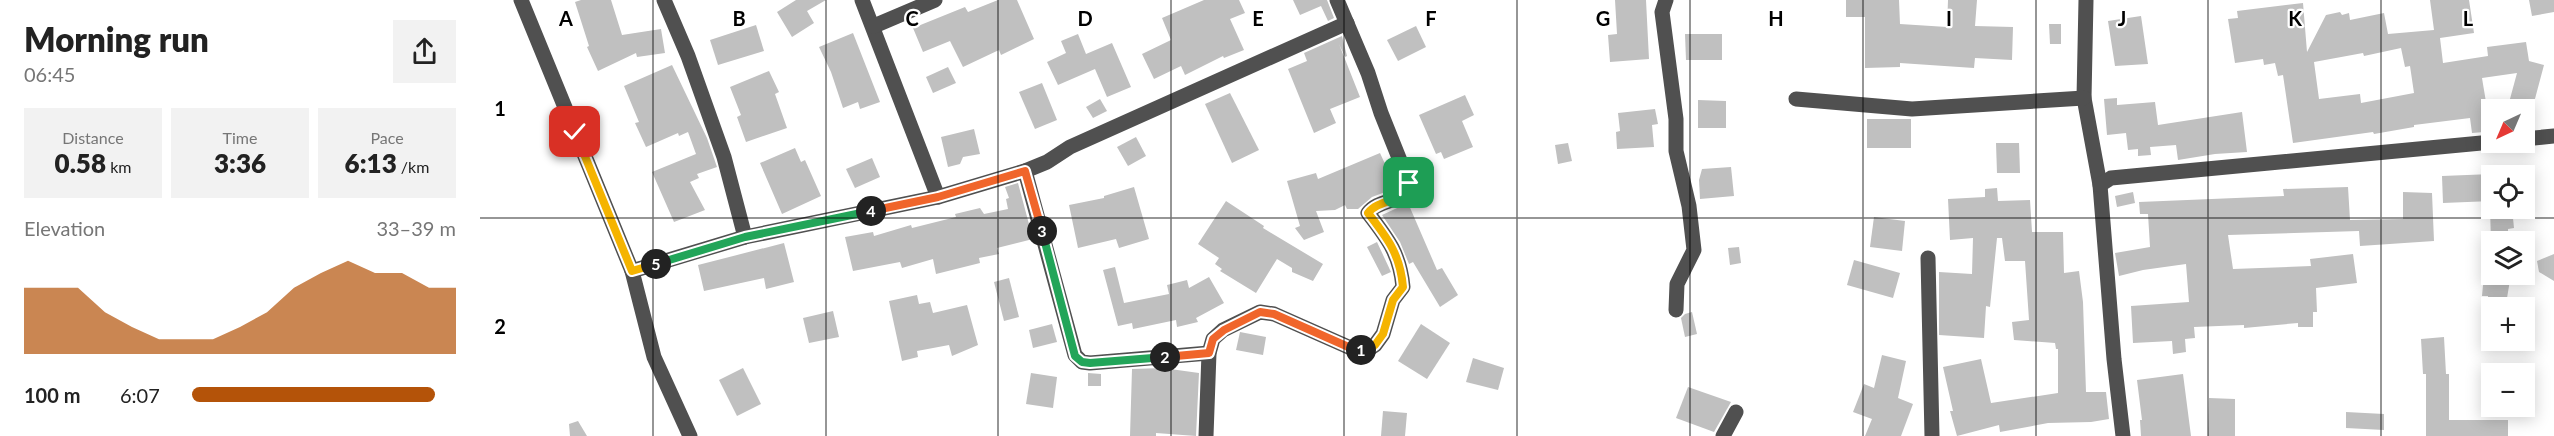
<!DOCTYPE html>
<meta charset="utf-8">
<style>
body{margin:0;font-family:Lato,sans-serif;background:#f2f2f2;color:#222;height:100vh;display:flex;flex-direction:column;font-size:22px;white-space:nowrap}
*{box-sizing:border-box;margin:0}
p{font-size:20px;color:#767676}
.icon{flex:none;width:33px;height:33px;fill:none;stroke:currentColor;stroke-width:2;stroke-linecap:round;stroke-linejoin:round}
.map{position:relative;flex:1;overflow:hidden}
.panel{display:flex;flex-direction:column;background:#fff;width:480px}
.panel>*{flex:none}
.needle{width:39px;rotate:224deg}
.buttons{position:absolute;left:2001px;top:99px;display:grid;gap:12px}
.buttons a{display:grid;place-items:center;width:54px;height:54px;border-radius:0px;background:#fff;box-shadow:0 3px 15px #0003;font-size:30px}
.pin{position:absolute;display:grid;place-items:center;width:51px;height:51px;color:#fff;margin:-26px;border-radius:12px;box-shadow:0 3px 9px #0006}
.km{position:absolute;width:30px;height:30px;margin:-15px;border-radius:50%;background:#222;color:#fff;font-size:16px;line-height:30px;text-align:center}
.round{display:grid;place-items:center;flex:none;width:63px;height:63px;border-radius:0px;background:#f2f2f2}
.summary{display:flex;align-items:center;justify-content:space-between;height:102px;padding:0 24px}
h1{font-size:33px;font-weight:800;line-height:45px}
.stats{display:grid;grid-template-columns:repeat(3,1fr);gap:9px;height:102px;padding:6px 24px}
.stats div{display:grid;align-content:center;border-radius:0px;background:#f2f2f2;text-align:center}
.stats b{font-size:26px;font-weight:800}
.stats small{font-size:16px;font-weight:400}
.stats p{font-size:16px}
.chart{height:168px;padding:12px 24px}
.chart p{display:flex;justify-content:space-between}
.chart svg{width:100%;height:108px;margin-top:6px;fill:#b45309;opacity:.7}
ul{padding:0 24px;list-style:none;font-size:20px}
li{display:grid;grid-template-columns:96px 72px 1fr;align-items:center;height:45px}
li i{height:15px;border-radius:8px;background:#b45309}
main{display:flex;flex:1;min-height:0}
.map>svg:first-child{display:block}
</style>
<main>
<section class="panel">
<div class="summary"><div><h1>Morning run</h1><p>06:45</p></div><a class="round"><svg class="icon" aria-label="share" viewBox="0 0 24 24"><path d="M12 15V3M7 8l5-5 5 5M5 13v7h14v-7"/></svg></a></div>
<div class="stats">
<div><p>Distance</p><b>0.58<small> km</small></b></div>
<div><p>Time</p><b>3:36</b></div>
<div><p>Pace</p><b>6:13<small> /km</small></b></div>
</div>
<div class="chart"><p><span>Elevation</span>33–39 m</p>
<svg viewBox="0 0 160 44" preserveAspectRatio="none"><path d="M0 44V17L10 17L20 17L30 27L40 33L50 38L60 38L70 38L80 33L90 27L100 17L110 11L120 6L130 11L140 11L150 17L160 17V44z"/></svg>
</div>
<ul>
<li><b>100 m</b>6:07<i style="width:92%"></i></li>
</ul>
</section>
<div class="map">
<svg width="2074" height="436" viewBox="0 0 2074 436">
<rect width="100%" height="100%" fill="#fff"/>
<g fill="#c0c0c0" fill-rule="evenodd">
<path d="M 101,0 L 131,0 L 142,35 L 181,29 L 185,53 L 157,57 L 156,53 L 118,71 L 107,47 L 109,46 L 95,2 Z"/>
<path d="M 316,0 L 346,0 L 327,11 L 334,23 L 312,37 L 297,12 Z"/>
<path d="M 518,0 L 537,0 L 554,39 L 521,55 L 519,50 L 483,67 L 470,41 L 443,52 L 433,28 L 485,7 L 488,12 Z"/>
<path d="M 724,0 L 759,0 L 765,13 L 750,19 L 764,50 L 744,58 L 743,56 L 705,75 L 701,66 L 674,79 L 662,54 L 691,40 L 682,18 Z"/>
<path d="M 813,0 L 847,0 L 854,18 L 848,21 L 841,6 L 820,15 Z"/>
<path d="M 1135,0 L 1166,0 L 1169,59 L 1130,62 L 1128,35 L 1137,34 Z"/>
<path d="M 1366,0 L 1419,0 L 1420,24 L 1467,27 L 1468,0 L 1497,0 L 1495,26 L 1533,27 L 1532,60 L 1495,58 L 1494,68 L 1420,63 L 1420,67 L 1385,68 L 1385,17 L 1366,17 Z"/>
<path d="M 1950,0 L 1989,0 L 1994,33 L 1960,38 L 1963,63 L 2008,56 L 2007,47 L 2046,42 L 2049,61 L 2064,65 L 2052,110 L 2027,110 L 2037,73 L 2002,78 L 2008,114 L 2002,115 L 2004,132 L 1992,133 L 1990,118 L 1934,125 L 1934,127 L 1894,134 L 1893,132 L 1813,143 L 1803,75 L 1798,76 L 1795,63 L 1784,65 L 1783,59 L 1755,63 L 1748,19 L 1758,18 L 1757,11 L 1823,3 L 1827,52 L 1846,15 L 1860,12 L 1862,15 L 1869,13 L 1870,20 L 1904,13 L 1908,34 L 1954,30 ZM 1921,48 L 1925,67 L 1930,66 L 1934,93 L 1881,103 L 1880,94 L 1839,99 L 1834,62 L 1883,53 L 1884,56 Z"/>
<path d="M 2049,0 L 2074,0 L 2074,12 L 2052,16 Z"/>
<path d="M 1661,16 L 1668,64 L 1635,66 L 1628,21 Z"/>
<path d="M 1569,24 L 1581,24 L 1581,44 L 1570,44 Z"/>
<path d="M 276,25 L 284,51 L 238,65 L 230,40 Z"/>
<path d="M 936,26 L 946,47 L 918,61 L 907,40 Z"/>
<path d="M 373,33 L 400,102 L 380,109 L 378,102 L 363,108 L 351,72 L 339,47 Z"/>
<path d="M 598,34 L 606,54 L 632,43 L 651,87 L 627,97 L 615,69 L 578,85 L 567,62 L 586,53 L 581,41 Z"/>
<path d="M 1205,34 L 1242,34 L 1242,60 L 1206,60 Z"/>
<path d="M 862,36 L 867,56 L 865,57 L 859,44 L 880,97 L 850,109 L 856,123 L 834,133 L 808,69 L 827,61 L 824,53 Z"/>
<path d="M 192,65 L 227,138 L 237,167 L 217,174 L 219,178 L 210,182 L 225,210 L 194,222 L 172,172 L 216,154 L 208,132 L 199,136 L 198,133 L 166,147 L 155,123 L 159,122 L 144,86 Z"/>
<path d="M 468,67 L 476,83 L 453,93 L 446,77 Z"/>
<path d="M 289,71 L 299,92 L 295,94 L 307,128 L 266,142 L 257,117 L 261,115 L 250,87 Z"/>
<path d="M 562,83 L 577,120 L 555,129 L 539,92 Z"/>
<path d="M 750,93 L 779,150 L 752,163 L 725,104 Z"/>
<path d="M 985,95 L 994,115 L 982,121 L 993,147 L 964,159 L 961,152 L 956,154 L 939,115 Z"/>
<path d="M 1637,98 L 1637,105 L 1675,102 L 1678,125 L 1762,112 L 1767,152 L 1735,154 L 1698,160 L 1696,145 L 1670,147 L 1671,155 L 1658,156 L 1658,149 L 1648,150 L 1646,133 L 1627,135 L 1624,99 Z"/>
<path d="M 620,99 L 627,111 L 613,118 L 606,107 Z"/>
<path d="M 1218,100 L 1246,101 L 1246,128 L 1218,128 Z"/>
<path d="M 1175,109 L 1178,124 L 1172,125 L 1174,147 L 1137,149 L 1136,132 L 1140,131 L 1138,113 Z"/>
<rect x="1387" y="119" width="44" height="29"/>
<path d="M 494,129 L 500,154 L 483,157 L 480,164 L 468,167 L 461,137 Z"/>
<path d="M 656,137 L 666,156 L 648,166 L 637,147 Z"/>
<path d="M 1088,143 L 1092,161 L 1078,164 L 1075,145 Z"/>
<path d="M 1516,143 L 1539,143 L 1540,173 L 1517,173 Z"/>
<path d="M 315,148 L 321,162 L 325,160 L 341,196 L 302,214 L 280,163 Z"/>
<path d="M 900,153 L 916,188 L 892,197 L 878,209 L 867,209 L 865,205 L 855,210 L 836,211 L 844,232 L 824,240 L 815,228 L 820,226 L 807,181 L 836,173 L 838,179 Z"/>
<path d="M 392,158 L 400,177 L 375,188 L 366,169 Z"/>
<path d="M 1251,167 L 1254,196 L 1220,199 L 1219,180 L 1222,169 Z"/>
<path d="M 2012,174 L 2012,201 L 1963,203 L 1962,176 Z"/>
<path d="M 538,183 L 553,239 L 517,248 L 519,254 L 499,258 L 500,263 L 456,274 L 453,259 L 422,268 L 420,262 L 373,271 L 365,237 L 393,232 L 394,236 L 431,225 L 432,228 L 476,217 L 475,214 L 500,208 L 504,214 L 528,209 L 526,199 L 529,198 L 525,187 Z"/>
<path d="M 654,187 L 669,239 L 639,248 L 636,239 L 598,248 L 589,205 L 624,198 L 624,196 Z"/>
<path d="M 1868,187 L 1870,220 L 1923,219 L 1923,192 L 1952,193 L 1954,241 L 1880,246 L 1879,231 L 1748,235 L 1753,269 L 1831,266 L 1830,259 L 1873,254 L 1877,283 L 1836,288 L 1837,312 L 1833,312 L 1833,327 L 1818,327 L 1818,323 L 1764,328 L 1764,325 L 1714,327 L 1715,338 L 1705,339 L 1706,352 L 1693,354 L 1692,341 L 1653,343 L 1651,306 L 1709,302 L 1706,264 L 1663,270 L 1639,276 L 1635,253 L 1670,247 L 1668,214 L 1660,214 L 1659,202 L 1804,196 L 1803,189 Z"/>
<path d="M 1517,188 L 1518,201 L 1550,200 L 1552,232 L 1583,232 L 1584,273 L 1599,271 L 1603,302 L 1606,392 L 1626,392 L 1629,419 L 1611,422 L 1568,423 L 1520,432 L 1519,425 L 1477,436 L 1470,411 L 1473,411 L 1463,367 L 1501,359 L 1511,403 L 1578,393 L 1578,349 L 1576,349 L 1575,343 L 1534,340 L 1532,322 L 1549,320 L 1545,261 L 1525,261 L 1522,238 L 1517,238 L 1510,307 L 1506,306 L 1504,338 L 1459,335 L 1459,272 L 1492,274 L 1493,238 L 1470,240 L 1468,199 L 1505,197 L 1505,189 Z"/>
<path d="M 1653,192 L 1655,203 L 1637,207 L 1635,196 Z"/>
<path d="M 746,201 L 784,226 L 783,228 L 843,264 L 833,281 L 812,272 L 812,268 L 797,259 L 776,293 L 740,271 L 742,269 L 735,264 L 739,258 L 718,244 Z"/>
<path d="M 928,203 L 957,270 L 962,268 L 978,295 L 960,307 L 933,262 L 929,264 L 920,242 L 902,215 Z"/>
<path d="M 2010,208 L 2032,208 L 2034,228 L 2028,229 L 2028,242 L 2011,242 Z"/>
<path d="M 1394,217 L 1425,221 L 1422,251 L 1390,247 Z"/>
<path d="M 897,242 L 911,272 L 902,276 L 887,247 Z"/>
<path d="M 304,243 L 314,282 L 286,289 L 284,278 L 224,291 L 218,265 Z"/>
<path d="M 1259,247 L 1261,263 L 1250,265 L 1248,248 Z"/>
<path d="M 2074,254 L 2074,281 L 2059,272 L 2057,261 Z"/>
<path d="M 1374,260 L 1420,273 L 1413,298 L 1367,285 Z"/>
<path d="M 635,267 L 644,303 L 689,294 L 687,285 L 707,280 L 709,288 L 729,277 L 744,303 L 716,318 L 718,322 L 697,327 L 696,320 L 653,329 L 652,323 L 638,326 L 623,270 Z"/>
<path d="M 2004,274 L 2031,274 L 2026,304 L 2008,302 L 2008,296 L 2002,296 Z"/>
<path d="M 529,278 L 539,317 L 524,321 L 514,282 Z"/>
<path d="M 437,295 L 439,304 L 450,302 L 453,313 L 487,305 L 498,345 L 472,356 L 469,345 L 437,351 L 438,357 L 422,361 L 409,301 Z"/>
<path d="M 353,311 L 359,337 L 329,343 L 323,318 Z"/>
<path d="M 1212,312 L 1217,334 L 1205,337 L 1201,318 L 1205,314 Z"/>
<path d="M 572,324 L 577,342 L 553,348 L 549,330 Z"/>
<path d="M 941,324 L 970,343 L 947,379 L 918,361 Z"/>
<path d="M 760,332 L 786,337 L 783,355 L 756,350 Z"/>
<path d="M 1964,337 L 1966,374 L 1969,374 L 1969,420 L 2028,420 L 2028,436 L 1946,436 L 1946,374 L 1943,374 L 1941,339 Z"/>
<path d="M 1402,355 L 1426,361 L 1418,398 L 1433,404 L 1421,436 L 1385,436 L 1392,419 L 1373,412 L 1384,384 L 1394,388 Z"/>
<path d="M 993,358 L 1024,368 L 1018,390 L 986,382 Z"/>
<path d="M 263,368 L 281,404 L 257,416 L 239,380 Z"/>
<path d="M 652,369 L 683,368 L 719,373 L 716,436 L 676,433 L 676,436 L 650,436 Z"/>
<path d="M 551,373 L 577,377 L 573,408 L 546,404 Z"/>
<path d="M 608,373 L 621,374 L 621,386 L 608,386 Z"/>
<path d="M 1703,374 L 1711,436 L 1661,436 L 1660,420 L 1662,420 L 1657,380 Z"/>
<path d="M 1208,387 L 1251,402 L 1234,432 L 1196,418 Z"/>
<path d="M 1729,398 L 1755,399 L 1755,436 L 1728,436 Z"/>
<path d="M 903,411 L 927,413 L 925,436 L 901,436 Z"/>
<path d="M 1866,412 L 1904,414 L 1904,430 L 1866,428 Z"/>
<path d="M 98,421 L 107,436 L 90,436 L 89,424 Z"/>
</g>
<g fill="none" stroke-linecap="round" stroke-linejoin="round">
<g stroke="#505050" stroke-width="15">
<path d="M 41,0 L 152,271 L 174,357 L 210,436"/>
<path d="M 184,0 L 208,56 L 244,157 L 265,237"/>
<path d="M 382,0 L 458,197"/>
<path d="M 1186,0 L 1182,12 L 1196,119 L 1196,151 L 1209,206 L 1214,250 L 1197,284 L 1196,310"/>
<path d="M 1606,0 L 1604,98 L 1620,185 L 1634,359 L 1643,436"/>
<path d="M 394,26 L 455,0"/>
<path d="M 1316,99 L 1432,109 L 1604,98"/>
<path d="M 2044,139 L 2074,136"/>
<path d="M 545,171 L 595,355 L 602,362 L 610,363 L 729,353"/>
<path d="M 1620,185 L 1631,178 L 2012,142"/>
<path d="M 1448,258 L 1452,436"/>
<path d="M 152,271 L 265,237 L 458,197 L 545,171 L 567,162 L 590,147 L 867,23"/>
<path d="M 726,436 L 729,353 L 733,339 L 743,330 L 780,312 L 794,314 L 873,349 L 886,351 L 895,345 L 903,334 L 913,300 L 923,287 C 920,254 908,239 888,213 C 897,200 919,202 930,190 L 929,183 L 901,113 L 888,73 L 857,0"/>
<path d="M 1243,436 L 1256,412"/>
</g>
</g>
<g fill="none" stroke-linecap="round" stroke-linejoin="round">
<defs>
<path id="split-1" d="M 881,350 L 886,351 L 895,345 L 903,334 L 913,300 L 923,287 C 920,254 908,239 888,213 C 898,200 919,202 930,190 L 929,183"/>
<path id="split-2" d="M 685,357 L 729,353 L 733,339 L 744,330 L 780,312 L 794,314 L 873,349 L 881,350"/>
<path id="split-3" d="M 562,231 L 595,356 L 602,362 L 610,363 L 685,357"/>
<path id="split-4" d="M 391,211 L 458,197 L 545,171 L 562,231"/>
<path id="split-5" d="M 176,264 L 265,237 L 391,211"/>
<path id="split-6" d="M 95,132 L 152,271 L 176,264"/>
</defs>
<use href="#split-1" stroke="#fff" stroke-width="12"/>
<use href="#split-2" stroke="#fff" stroke-width="12"/>
<use href="#split-3" stroke="#fff" stroke-width="12"/>
<use href="#split-4" stroke="#fff" stroke-width="12"/>
<use href="#split-5" stroke="#fff" stroke-width="12"/>
<use href="#split-6" stroke="#fff" stroke-width="12"/>
<use href="#split-1" stroke="#f5b400" stroke-width="8"/>
<use href="#split-2" stroke="#f0652b" stroke-width="8"/>
<use href="#split-3" stroke="#22a559" stroke-width="8"/>
<use href="#split-4" stroke="#f0652b" stroke-width="8"/>
<use href="#split-5" stroke="#22a559" stroke-width="8"/>
<use href="#split-6" stroke="#f5b400" stroke-width="8"/>
</g>
<path fill="none" stroke="#000" stroke-width="1.5" stroke-opacity="0.55" d="M 173,0 L 173,436M 346,0 L 346,436M 518,0 L 518,436M 691,0 L 691,436M 864,0 L 864,436M 1037,0 L 1037,436M 1210,0 L 1210,436M 1383,0 L 1383,436M 1556,0 L 1556,436M 1728,0 L 1728,436M 1901,0 L 1901,436M 0,218 L 2074,218"/>
<g font-size="20" text-anchor="middle" font-weight="bold" fill="#000" stroke="#fff" stroke-width="4.5" stroke-linejoin="round" paint-order="stroke">
<text x="86" y="26">A</text>
<text x="259" y="26">B</text>
<text x="432" y="26">C</text>
<text x="605" y="26">D</text>
<text x="778" y="26">E</text>
<text x="951" y="26">F</text>
<text x="1123" y="26">G</text>
<text x="1296" y="26">H</text>
<text x="1469" y="26">I</text>
<text x="1642" y="26">J</text>
<text x="1815" y="26">K</text>
<text x="1988" y="26">L</text>
<text x="20" y="116">1</text>
<text x="20" y="334">2</text>
</g>
</svg>
<div class="buttons">
<a><svg class="needle" viewBox="-14 -14 28 28"><path d="M0-13l5 13h-10z" fill="#e53935"/><path d="M0 13l5-13h-10z" fill="#767676"/></svg></a>
<a><svg class="icon" aria-label="locate" viewBox="0 0 24 24"><circle cx="12" cy="12" r="6"/><path d="M12 2v4M12 18v4M2 12h4M18 12h4"/></svg></a>
<a><svg class="icon" aria-label="layers" viewBox="0 0 24 24"><path d="M12 4l9 5-9 5-9-5zM3 14l9 5 9-5"/></svg></a>
<a>+</a>
<a>−</a>
</div>
<div class="pin" style="left:929px;top:183px;background:#1e9e55"><svg class="icon" aria-label="arrive" viewBox="0 0 24 24"><path d="M6 21V4h12l-3 4 3 4H6"/></svg></div>
<div class="pin" style="left:95px;top:132px;background:#d93025"><svg class="icon" aria-label="check" viewBox="0 0 24 24"><path d="M5 12l5 5 9-10"/></svg></div>
<b class="km" style="left:881px;top:350px">1</b>
<b class="km" style="left:685px;top:357px">2</b>
<b class="km" style="left:562px;top:231px">3</b>
<b class="km" style="left:391px;top:211px">4</b>
<b class="km" style="left:176px;top:264px">5</b>
</div>
</main>
